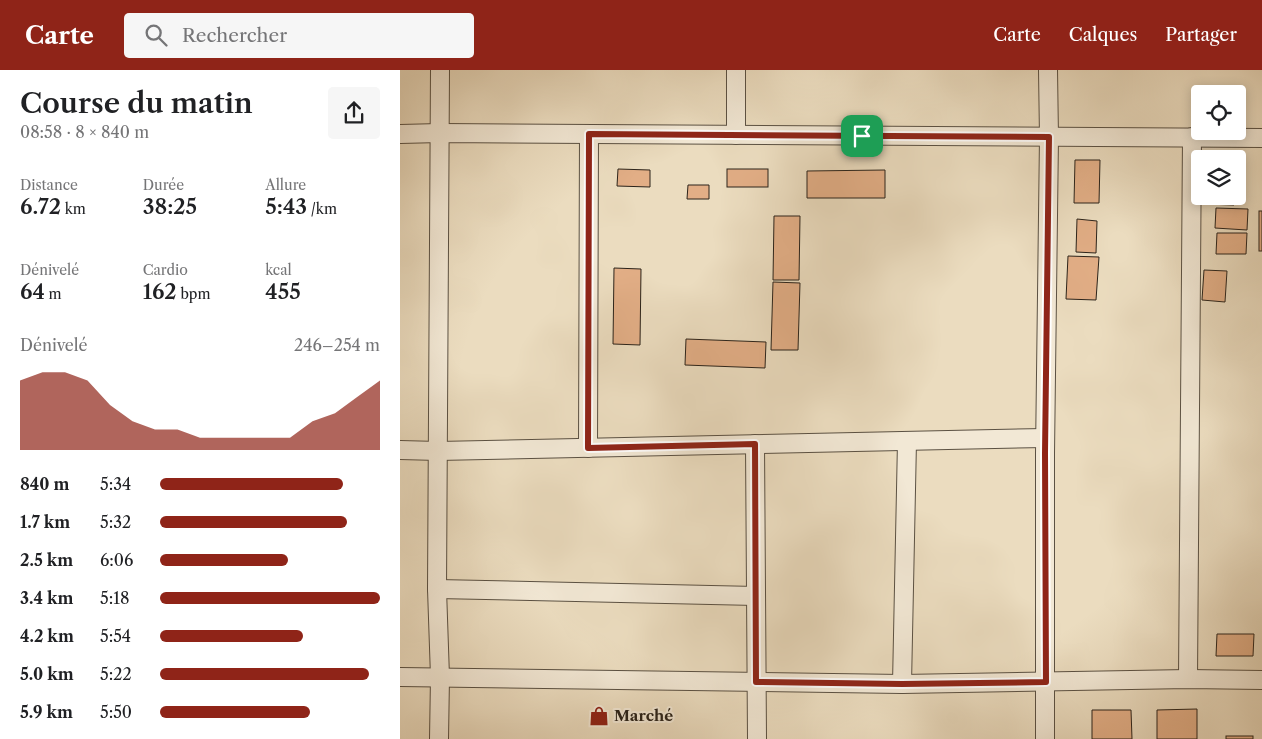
<!DOCTYPE html>
<html lang="fr">
<meta charset="utf-8">
<style>
body{margin:0;font-family:"Libre Caslon Text",serif;background:#f6f6f6;color:#202124;height:100vh;display:flex;flex-direction:column;font-size:19px;white-space:nowrap}
*{box-sizing:border-box;margin:0}
p{font-size:16px;color:#757577}
.icon{flex:none;width:28px;height:28px;fill:none;stroke:currentColor;stroke-width:2;stroke-linecap:round;stroke-linejoin:round}
.map{position:relative;flex:1;overflow:hidden}
.sheet{display:flex;flex-direction:column;background:#fff;width:400px}
.sheet>*{flex:none}
.controls{position:absolute;left:791px;top:15px;display:grid;gap:10px}
.controls a{display:grid;place-items:center;width:55px;height:55px;border-radius:5px;background:#fff;box-shadow:0 2px 12px #0003;font-size:25px}
.pin{position:absolute;display:grid;place-items:center;width:42px;height:42px;color:#fff;margin:-21px;border-radius:10px;box-shadow:0 2px 8px #0006}
.round{display:grid;place-items:center;flex:none;width:52px;height:52px;border-radius:5px;background:#f6f6f6}
.headline{display:flex;align-items:center;justify-content:space-between;height:85px;padding:0 20px}
h1{font-size:28px;font-weight:600;line-height:38px}
.metrics{display:grid;grid-template-columns:repeat(3,1fr);gap:8px;height:85px;padding:5px 20px}
.metrics div{display:grid;align-content:center}
.metrics b{font-size:21px;font-weight:600}
.metrics small{font-size:14px;font-weight:400}
.metrics p{font-size:14px}
.chart{height:140px;padding:10px 20px}
.chart p{display:flex;justify-content:space-between}
.chart svg{width:100%;height:90px;margin-top:5px;fill:#8f2418;opacity:.7}
ul{padding:0 20px;list-style:none;font-size:16px}
li{display:grid;grid-template-columns:80px 60px 1fr;align-items:center;height:38px}
li i{height:12px;border-radius:6px;background:#8f2418}
header{display:flex;align-items:center;gap:30px;box-sizing:border-box;height:70px;padding:0 25px;background:#8f2418;color:#fff}
header strong{font-size:24px}
nav{display:flex;gap:28px;margin-inline-start:auto;font-size:18px}
.search{width:350px;height:45px;background:#f6f6f6;display:flex;align-items:center;gap:12px;box-sizing:border-box;padding:0 18px;border-radius:5px;color:#757577;font-size:19px}
main{display:flex;flex:1;min-height:0}
.map>svg:first-child{display:block}
</style>
<header>
<strong>Carte</strong>
<div class="search"><svg class="icon" aria-label="search" viewBox="0 0 24 24"><circle cx="10" cy="10" r="6"/><path d="M15 15l6 6"/></svg>Rechercher</div>
<nav><a>Carte</a><a>Calques</a><a>Partager</a></nav>
</header>
<main>
<section class="sheet">
<div class="headline"><div><h1>Course du matin</h1><p>08:58 · 8 × 840 m</p></div><a class="round"><svg class="icon" aria-label="share" viewBox="0 0 24 24"><path d="M12 15V3M7 8l5-5 5 5M5 13v7h14v-7"/></svg></a></div>
<div class="metrics">
<div><p>Distance</p><b>6.72<small> km</small></b></div>
<div><p>Durée</p><b>38:25</b></div>
<div><p>Allure</p><b>5:43<small> /km</small></b></div>
</div>
<div class="metrics">
<div><p>Dénivelé</p><b>64<small> m</small></b></div>
<div><p>Cardio</p><b>162<small> bpm</small></b></div>
<div><p>kcal</p><b>455</b></div>
</div>
<div class="chart"><p><span>Dénivelé</span>246–254 m</p>
<svg viewBox="0 0 160 44" preserveAspectRatio="none"><path d="M0 44V10L10 6L20 6L30 10L40 22L50 30L60 34L70 34L80 38L90 38L100 38L110 38L120 38L130 30L140 26L150 18L160 10V44z"/></svg>
</div>
<ul>
<li><b>840 m</b>5:34<i style="width:83%"></i></li>
<li><b>1.7 km</b>5:32<i style="width:85%"></i></li>
<li><b>2.5 km</b>6:06<i style="width:58%"></i></li>
<li><b>3.4 km</b>5:18<i style="width:100%"></i></li>
<li><b>4.2 km</b>5:54<i style="width:65%"></i></li>
<li><b>5.0 km</b>5:22<i style="width:95%"></i></li>
<li><b>5.9 km</b>5:50<i style="width:68%"></i></li>
</ul>
</section>
<div class="map">
<svg width="862" height="669" viewBox="0 0 862 669">
<rect width="100%" height="100%" fill="#ebdcbf"/>
<filter id="stains"><feTurbulence type="fractalNoise" baseFrequency=".004" numOctaves="4"/><feColorMatrix values="0 0 0 0 .2 0 0 0 0 .09 0 0 0 0 .02 0 0 0 .5 -.17"/></filter>
<radialGradient id="worn" r=".72"><stop offset=".6" stop-color="#630" stop-opacity="0"/><stop offset="1" stop-color="#630" stop-opacity=".3"/></radialGradient>
<g fill="#e2ae86" stroke="#2b231a">
<path d="M 675,90 L 700,90 L 699,133 L 674,133 Z"/>
<path d="M 218,99 L 250,100 L 250,117 L 217,116 Z"/>
<rect x="327" y="99" width="41" height="18"/>
<path d="M 485,100 L 485,128 L 407,128 L 407,101 Z"/>
<path d="M 288,115 L 309,115 L 309,129 L 287,129 Z"/>
<path d="M 804,126 L 834,126 L 834,135 L 804,134 Z"/>
<path d="M 816,138 L 848,139 L 847,160 L 815,158 Z"/>
<rect x="859" y="141" width="3" height="40"/>
<path d="M 374,146 L 400,146 L 399,210 L 373,210 Z"/>
<path d="M 677,149 L 697,151 L 696,183 L 676,182 Z"/>
<path d="M 817,163 L 847,163 L 846,184 L 816,184 Z"/>
<path d="M 668,186 L 699,187 L 696,230 L 666,229 Z"/>
<path d="M 214,198 L 241,199 L 240,275 L 213,274 Z"/>
<path d="M 804,200 L 827,201 L 825,232 L 802,230 Z"/>
<path d="M 373,212 L 400,213 L 398,280 L 371,280 Z"/>
<path d="M 286,269 L 366,272 L 365,298 L 285,295 Z"/>
<path d="M 817,564 L 854,564 L 853,586 L 816,586 Z"/>
<path d="M 797,639 L 797,669 L 757,669 L 757,640 Z"/>
<path d="M 692,640 L 731,640 L 732,669 L 692,669 Z"/>
<rect x="826" y="666" width="27" height="3"/>
</g>
<g fill="none" stroke-linecap="round" stroke-linejoin="round">
<defs>
<g id="minor">
<path d="M 0,64 L 40,63 L 862,68"/>
<path d="M 336,65 L 336,0"/>
<path d="M 355,374 L 357,669"/>
<path d="M 188,378 L 189,64"/>
<path d="M 0,380 L 38,381 L 645,368"/>
<path d="M 37,519 L 356,526"/>
<path d="M 0,607 L 502,614 L 788,609 L 862,610"/>
<path d="M 788,609 L 792,67"/>
<path d="M 502,614 L 507,371"/>
<path d="M 39,669 L 40,607 L 37,519 L 40,0"/>
<path d="M 645,669 L 645,383 L 649,67 L 648,0"/>
</g>
</defs>
<use href="#minor" stroke="#5b5143" stroke-width="20"/>
<use href="#minor" stroke="#f2e8d5" stroke-width="18"/>
</g>
<g fill="none" stroke-linecap="round" stroke-linejoin="round">
<defs>
<path id="route" d="M 189,64 L 649,67 L 645,383 L 646,612 L 502,614 L 356,612 L 355,374 L 188,378 Z"/>
</defs>
<use href="#route" stroke="#fff" stroke-width="10"/>
<use href="#route" stroke="#8f2418" stroke-width="6"/>
</g>
<defs>
<symbol id="shop-bare" viewBox="-9 -9 18 18"><path d="M-5-2.5h2.3a2.7 3.5 0 0 1 5.4 0H5L5.5 6h-11ZM-1.5-2.5h3a1.5 2.3 0 0 0-3 0Z" fill="#8f2418" stroke="#f2e8d5" stroke-width="2.5" paint-order="stroke"/></symbol>
</defs>
<g fill-rule="evenodd">
<use href="#shop-bare" x="185" y="632" width="28" height="28"/>
</g>
<g text-anchor="middle" stroke-width="4" stroke-linejoin="round" paint-order="stroke">
<g font-size="15" font-weight="bold" fill="#2b231a" stroke="#f2e8d5" text-anchor="start">
<text x="214" y="651">Marché</text>
</g>
</g>
<rect width="100%" height="100%" filter="url(#stains)"/>
<rect width="100%" height="100%" fill="url(#worn)"/>
</svg>
<div class="controls">
<a><svg class="icon" aria-label="locate" viewBox="0 0 24 24"><circle cx="12" cy="12" r="6"/><path d="M12 2v4M12 18v4M2 12h4M18 12h4"/></svg></a>
<a><svg class="icon" aria-label="layers" viewBox="0 0 24 24"><path d="M12 4l9 5-9 5-9-5zM3 14l9 5 9-5"/></svg></a>
</div>
<div class="pin" style="left:462px;top:66px;background:#1e9e55"><svg class="icon" aria-label="arrive" viewBox="0 0 24 24"><path d="M6 21V4h12l-3 4 3 4H6"/></svg></div>
</div>
</main>
